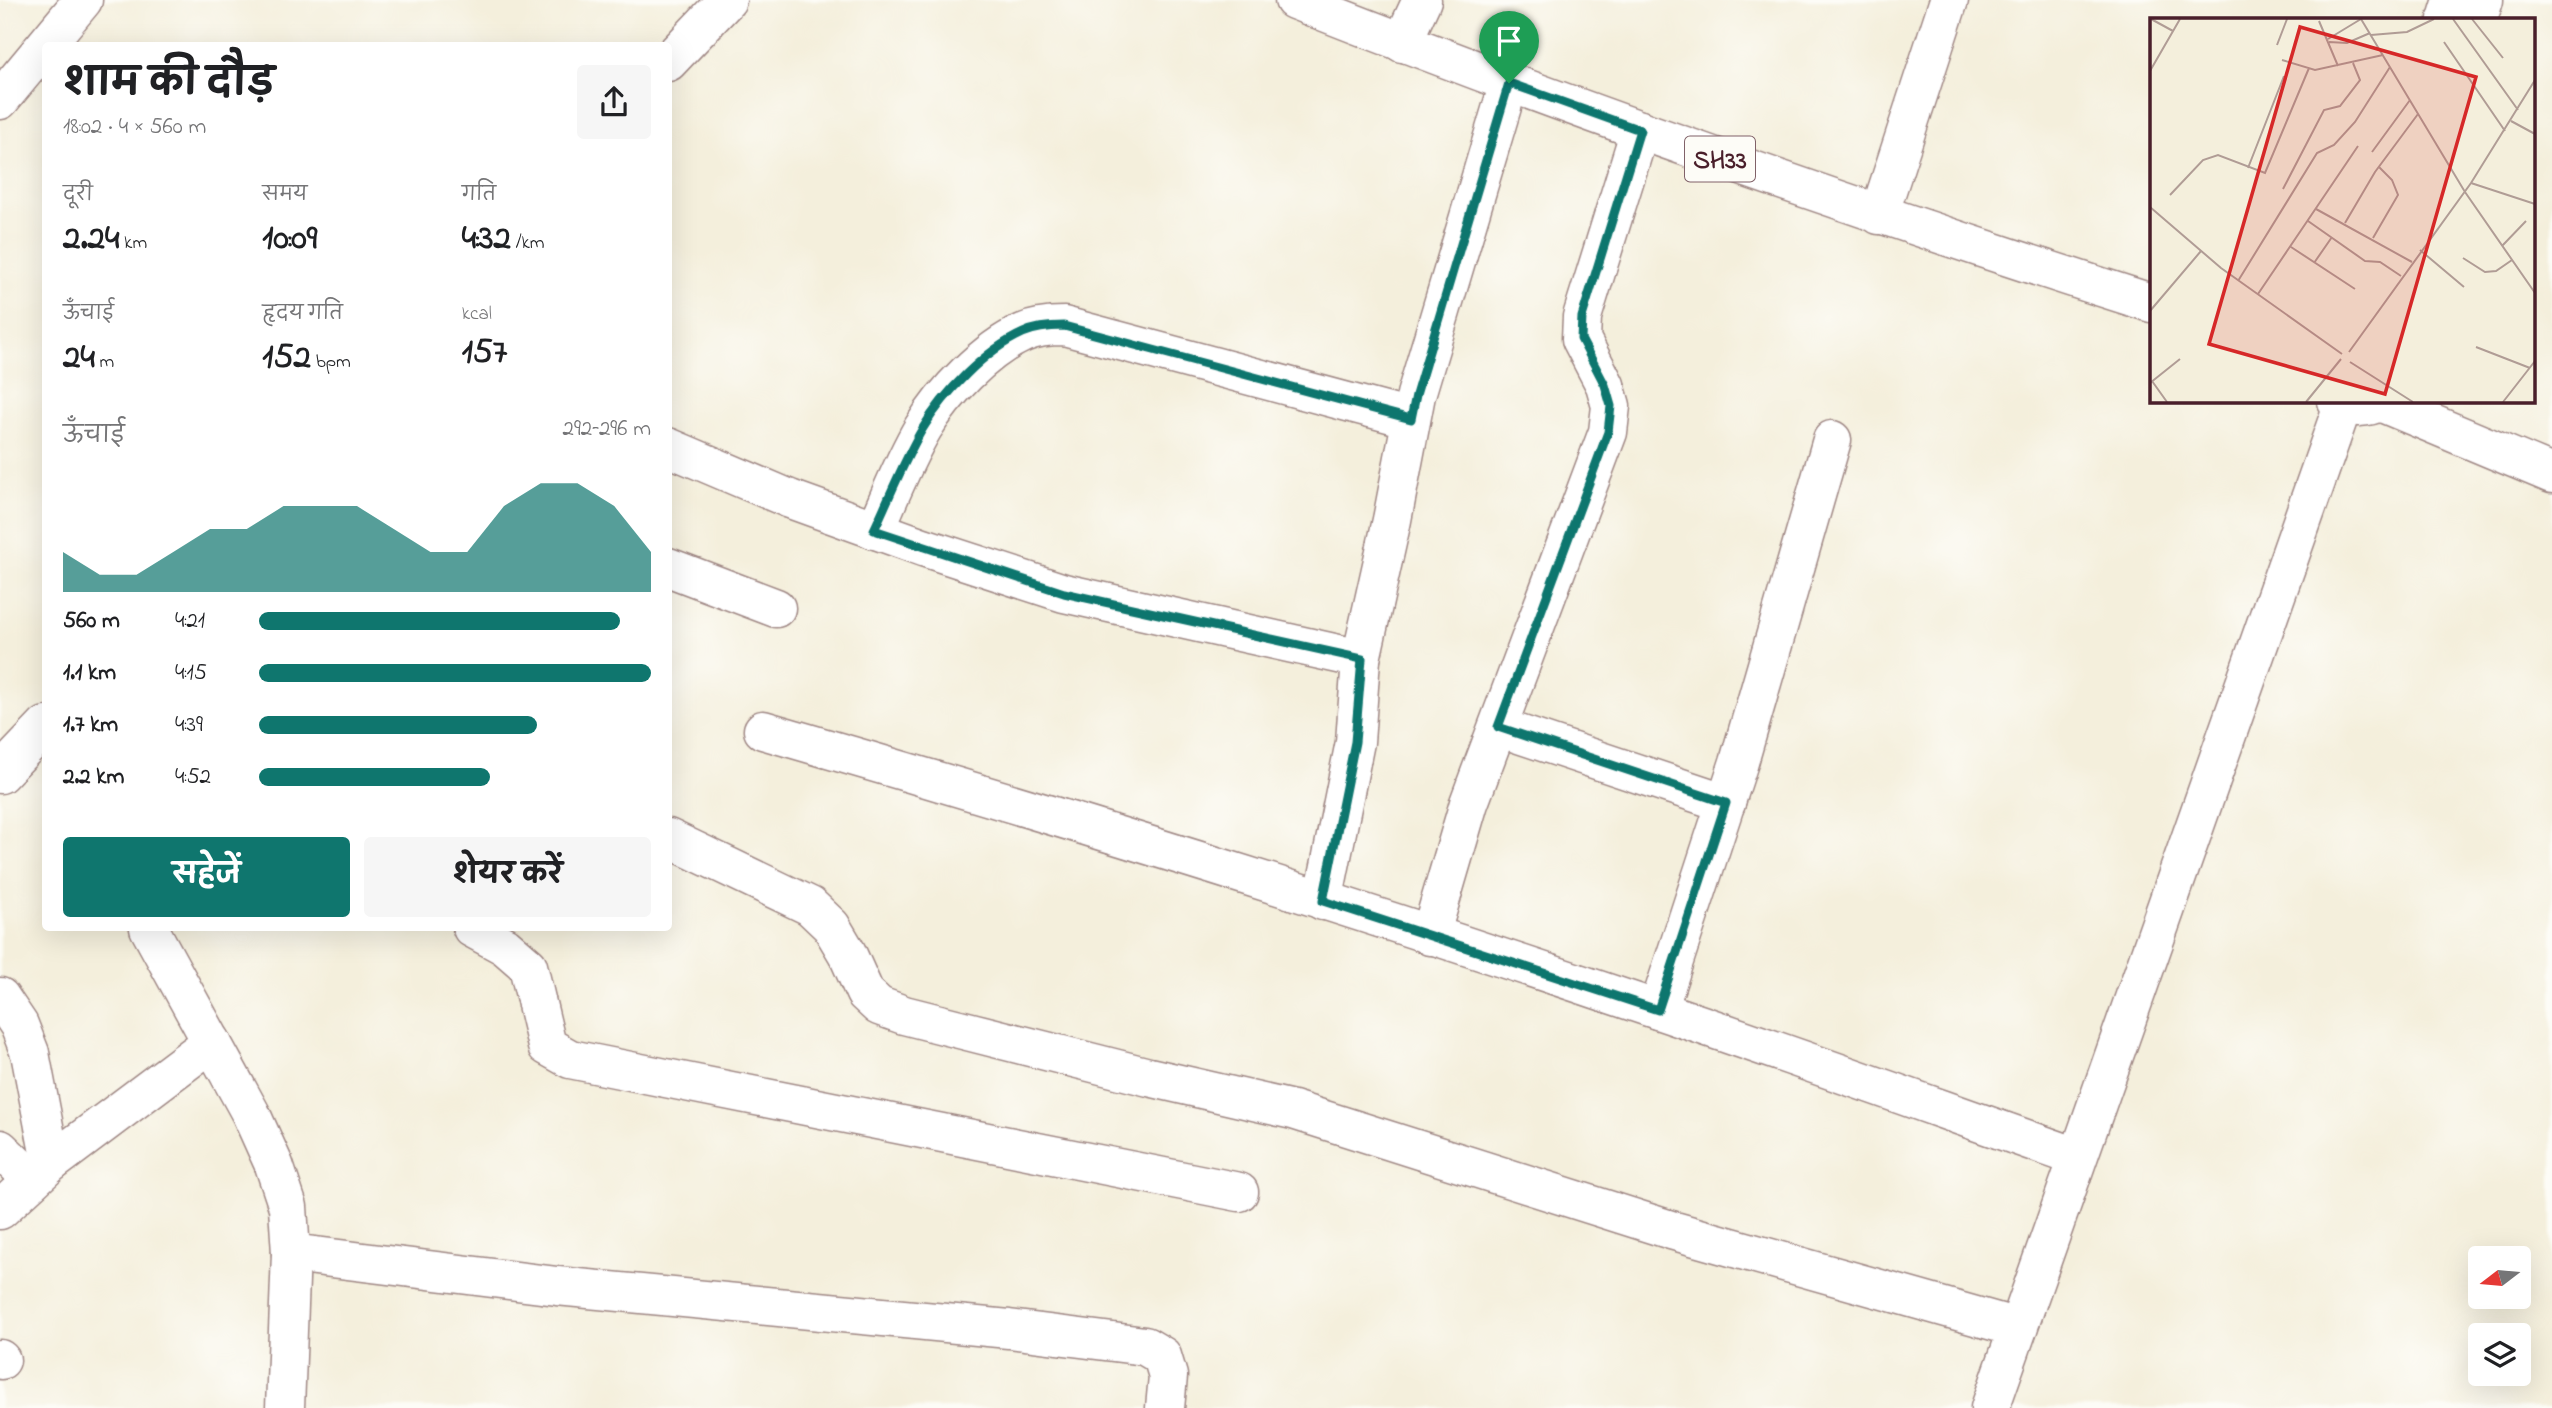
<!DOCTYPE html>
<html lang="hi">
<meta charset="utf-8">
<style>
body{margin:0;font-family:"Indie Flower","Playpen Sans Deva",sans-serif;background:#f6f6f6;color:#202124;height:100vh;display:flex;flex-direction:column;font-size:26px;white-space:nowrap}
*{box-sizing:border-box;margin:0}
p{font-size:23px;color:#757577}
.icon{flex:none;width:38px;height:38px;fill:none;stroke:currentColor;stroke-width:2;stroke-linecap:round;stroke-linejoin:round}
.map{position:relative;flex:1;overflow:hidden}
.details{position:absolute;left:42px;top:42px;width:630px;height:889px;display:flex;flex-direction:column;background:#fff;border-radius:7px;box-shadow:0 7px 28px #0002}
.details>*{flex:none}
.needle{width:46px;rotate:254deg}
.controls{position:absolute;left:2468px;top:1246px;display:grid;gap:14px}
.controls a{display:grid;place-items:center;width:63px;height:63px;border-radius:7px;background:#fff;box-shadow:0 7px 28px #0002;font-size:35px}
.pin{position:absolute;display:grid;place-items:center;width:60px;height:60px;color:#fff;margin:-72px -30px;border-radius:50% 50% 50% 0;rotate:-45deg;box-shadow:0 0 7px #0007}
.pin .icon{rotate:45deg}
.round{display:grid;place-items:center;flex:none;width:74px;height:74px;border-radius:7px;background:#f6f6f6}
.summary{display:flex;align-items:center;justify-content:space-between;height:119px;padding:0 21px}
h1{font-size:38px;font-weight:700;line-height:52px}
.metrics{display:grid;grid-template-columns:repeat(3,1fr);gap:10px;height:119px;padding:7px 21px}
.metrics div{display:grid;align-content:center}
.metrics b{font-size:35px;font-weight:700}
.metrics small{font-size:19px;font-weight:400}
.metrics p{font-size:19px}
.chart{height:196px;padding:14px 21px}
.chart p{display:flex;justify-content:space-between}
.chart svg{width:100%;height:126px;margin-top:7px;fill:#0f766e;opacity:.7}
.action{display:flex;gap:14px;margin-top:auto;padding:14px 21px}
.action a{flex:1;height:80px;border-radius:7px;background:#0f766e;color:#fff;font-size:28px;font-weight:700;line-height:80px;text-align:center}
.action a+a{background:#f6f6f6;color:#202124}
ul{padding:0 21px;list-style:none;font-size:23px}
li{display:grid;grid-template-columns:112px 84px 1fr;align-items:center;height:52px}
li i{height:18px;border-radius:9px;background:#0f766e}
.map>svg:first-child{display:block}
</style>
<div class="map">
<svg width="2552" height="1408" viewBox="0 0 2552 1408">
<rect width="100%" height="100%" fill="#fdfcf7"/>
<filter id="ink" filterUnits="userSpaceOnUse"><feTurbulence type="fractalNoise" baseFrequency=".0143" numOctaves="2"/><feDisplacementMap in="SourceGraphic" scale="14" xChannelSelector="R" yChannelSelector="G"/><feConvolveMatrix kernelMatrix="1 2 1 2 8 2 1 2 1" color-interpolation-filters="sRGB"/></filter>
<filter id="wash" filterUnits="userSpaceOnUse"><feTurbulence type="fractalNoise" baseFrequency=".00686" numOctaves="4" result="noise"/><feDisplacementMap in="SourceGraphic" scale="28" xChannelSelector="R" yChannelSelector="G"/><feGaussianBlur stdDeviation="1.57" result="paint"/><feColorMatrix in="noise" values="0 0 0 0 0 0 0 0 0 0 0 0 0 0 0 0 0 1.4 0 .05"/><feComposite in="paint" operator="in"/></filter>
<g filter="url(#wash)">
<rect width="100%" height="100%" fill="#f4efdc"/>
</g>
<g filter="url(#ink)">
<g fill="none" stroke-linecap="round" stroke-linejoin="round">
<defs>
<g id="minor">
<path d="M 1402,43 L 1422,0"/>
<path d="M 668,62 L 727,0"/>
<path d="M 0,100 L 83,0"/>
<path d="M 1879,215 L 1949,0"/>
<path d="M 668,447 L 790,499 L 923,547 L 1064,593 L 1361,659"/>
<path d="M 875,530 C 890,496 904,460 923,428 C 944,393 985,350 1023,333 C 1036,327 1050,326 1064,326 L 1411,419"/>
<path d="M 668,567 L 776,608"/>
<path d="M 1498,727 L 1726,803"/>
<path d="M 763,730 C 1054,814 1344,904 1631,1001 C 1781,1051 1929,1105 2077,1157"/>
<path d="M 0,774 L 46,726"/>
<path d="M 668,838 L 810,906 L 831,926 L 847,953 L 865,993 L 879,1006 L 904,1015 L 1149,1077 L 1293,1110 L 1671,1230 L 2018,1328"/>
<path d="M 1323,901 L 1355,742 L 1361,659 L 1392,520 L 1416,395 L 1509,83"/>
<path d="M 149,928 L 251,1114 L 274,1165 L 288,1207 L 291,1253 L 285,1408"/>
<path d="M 472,928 L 505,946 L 528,966 L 547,1046 L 570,1059 L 1239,1192"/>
<path d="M 1430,936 L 1469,803 L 1608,432 L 1611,406 L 1605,385 L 1581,339 L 1582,317 L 1640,130"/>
<path d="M 0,997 L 19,1025 L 30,1053 L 51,1163"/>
<path d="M 1658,1010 L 1739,762 L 1832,440"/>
<path d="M 0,1149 L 32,1180"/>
<path d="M 0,1210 L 51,1163 L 212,1042"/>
<path d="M 291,1253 L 557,1286 L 1009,1329 L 1145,1346 L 1162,1356 L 1168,1376 L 1165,1408"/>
<path d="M 0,1359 L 1,1360"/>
<path d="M 1990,1408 L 2343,405"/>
</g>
<g id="major">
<path d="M 1294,0 C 1576,111 1862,211 2151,303"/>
<path d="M 2447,19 L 2453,0"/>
<path d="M 2478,19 L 2484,0"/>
<path d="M 2337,401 C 2350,410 2368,408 2382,401"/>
<path d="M 2380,402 L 2552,474"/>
</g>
</defs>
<use href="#minor" stroke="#9f8784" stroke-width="41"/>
<use href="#major" stroke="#9f8784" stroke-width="41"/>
<use href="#minor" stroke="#fff" stroke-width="38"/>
<use href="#major" stroke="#fff" stroke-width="38"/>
</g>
</g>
<g fill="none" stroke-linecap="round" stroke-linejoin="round" filter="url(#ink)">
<defs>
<path id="route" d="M 1509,83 L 1640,130 L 1582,317 L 1581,339 L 1605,385 L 1611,406 L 1608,432 L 1498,727 L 1726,803 L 1658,1010 L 1323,901 L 1355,742 L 1362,659 L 1064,593 L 874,530 C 890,496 904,460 923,428 C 944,393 985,350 1023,333 C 1036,327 1050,326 1064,326 L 1411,419 L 1416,395 Z"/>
</defs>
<use href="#route" stroke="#fff" stroke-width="14"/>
<use href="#route" stroke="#0f766e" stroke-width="9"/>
</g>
<g text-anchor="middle" stroke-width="5" stroke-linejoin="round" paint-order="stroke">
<rect fill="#fdfcf7" stroke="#806168" stroke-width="2" x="1685" y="136.5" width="70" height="45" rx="5"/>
<g font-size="26" font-weight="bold" fill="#4a1f2b">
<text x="1720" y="168">SH33</text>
</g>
</g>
<g transform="translate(2150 18)">
<rect width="385" height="385" fill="#f4efdc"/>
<path fill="none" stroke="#b09c95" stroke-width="2" d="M 1,1 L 23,13M 211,1 L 315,174 L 385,275M 303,1 L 368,92M 322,1 L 353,40M 169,3 L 188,48M 221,17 L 257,14 L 284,1M 178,21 L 211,1M 179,24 L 197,25 L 220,15M 294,24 L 355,113M 127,27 L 137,1M 132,42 L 165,52 L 233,37M 0,53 L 30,1M 361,103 L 385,116M 222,134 L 260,82M 98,150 L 134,58M 321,165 L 385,186M 133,171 L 174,92 L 190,88 L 210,62 L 203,45M 20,177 L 53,142 L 68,137 L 115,155 L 159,50M 0,189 L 71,250 L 192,336M 166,191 L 262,244M 158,203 L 215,243 L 230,244 L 251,258M 195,205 L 225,154 L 268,96M 223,220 L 248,177 L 242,162 L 229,149M 352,228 L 376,203M 141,229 L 205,271M 270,232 L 314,269M 313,240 L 335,254 L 346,253 L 362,242M 164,245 L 182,219M 88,263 L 167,135 L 184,127 L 205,104 L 240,49M 108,276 L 208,128M 0,293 L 51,233M 326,329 L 380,350M 199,334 L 321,165 L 385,62M 200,344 L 263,384M 2,363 L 17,384M 0,365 L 30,341M 156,384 L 191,341M 353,384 L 385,343"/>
<path fill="#d62828" fill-opacity="0.15" stroke="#d62828" stroke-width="3.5" d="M 150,9 L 326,59 L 235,376 L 59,326 Z"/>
<rect width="385" height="385" fill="none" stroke="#4a1f2b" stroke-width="3.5"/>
</g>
</svg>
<div class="controls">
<a><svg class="needle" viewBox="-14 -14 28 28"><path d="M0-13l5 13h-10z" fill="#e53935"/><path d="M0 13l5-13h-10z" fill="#757577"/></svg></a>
<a><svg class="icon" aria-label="layers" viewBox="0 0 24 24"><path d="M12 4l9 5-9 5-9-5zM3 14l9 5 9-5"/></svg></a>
</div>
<div class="pin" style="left:1509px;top:83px;background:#1e9e55"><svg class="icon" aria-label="arrive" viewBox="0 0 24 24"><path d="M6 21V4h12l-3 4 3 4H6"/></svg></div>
<section class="details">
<div class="summary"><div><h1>शाम की दौड़</h1><p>18:02 · 4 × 560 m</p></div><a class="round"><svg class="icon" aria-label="share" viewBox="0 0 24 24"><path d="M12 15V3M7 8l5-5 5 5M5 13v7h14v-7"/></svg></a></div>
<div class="metrics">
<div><p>दूरी</p><b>2.24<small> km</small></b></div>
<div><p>समय</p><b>10:09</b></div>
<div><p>गति</p><b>4:32<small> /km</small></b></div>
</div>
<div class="metrics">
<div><p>ऊँचाई</p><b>24<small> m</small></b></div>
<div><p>हृदय गति</p><b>152<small> bpm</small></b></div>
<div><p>kcal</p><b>157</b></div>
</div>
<div class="chart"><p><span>ऊँचाई</span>292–296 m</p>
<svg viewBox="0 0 160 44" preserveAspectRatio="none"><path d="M0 44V30L10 38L20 38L30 30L40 22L50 22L60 14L70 14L80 14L90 22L100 30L110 30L120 14L130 6L140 6L150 14L160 30V44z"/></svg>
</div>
<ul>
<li><b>560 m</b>4:21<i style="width:92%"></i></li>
<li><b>1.1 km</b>4:15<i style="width:100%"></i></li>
<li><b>1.7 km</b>4:39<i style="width:71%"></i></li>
<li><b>2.2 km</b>4:52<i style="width:59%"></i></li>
</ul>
<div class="action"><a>सहेजें</a><a>शेयर करें</a></div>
</section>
</div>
